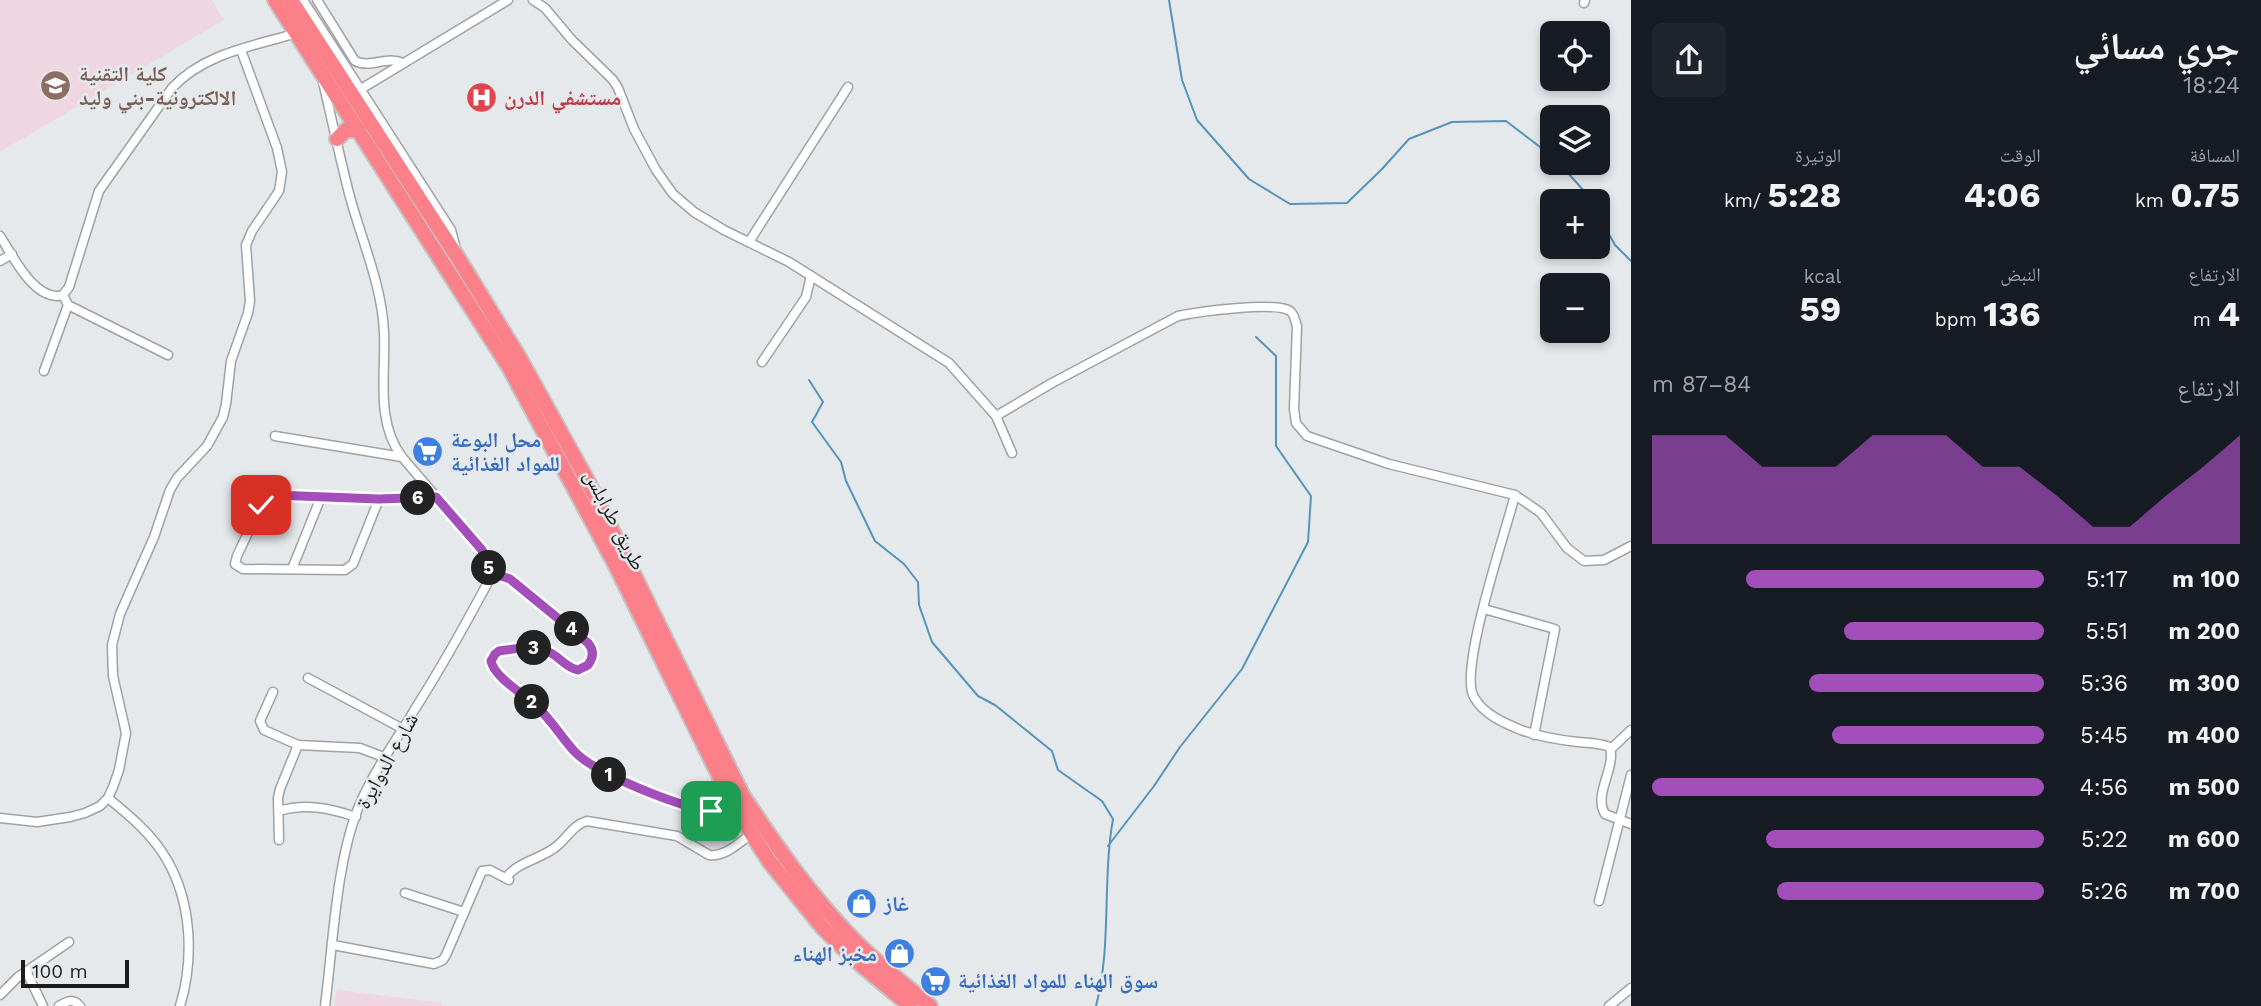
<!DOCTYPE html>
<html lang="ar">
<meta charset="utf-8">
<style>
body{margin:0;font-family:"Work Sans","Noto Naskh Arabic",sans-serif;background:#20242c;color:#f1f3f6;direction:rtl;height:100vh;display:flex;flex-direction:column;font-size:26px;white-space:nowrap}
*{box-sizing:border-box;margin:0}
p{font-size:23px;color:#9ea1a6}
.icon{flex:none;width:38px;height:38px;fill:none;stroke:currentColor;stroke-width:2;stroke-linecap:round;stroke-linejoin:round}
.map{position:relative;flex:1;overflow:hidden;direction:ltr}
.panel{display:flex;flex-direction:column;background:#171b24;width:630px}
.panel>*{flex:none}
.controls{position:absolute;left:1540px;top:21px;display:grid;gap:14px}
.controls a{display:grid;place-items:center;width:70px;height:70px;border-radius:10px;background:#171b24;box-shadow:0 4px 10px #0003;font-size:35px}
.scale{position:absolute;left:21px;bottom:18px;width:108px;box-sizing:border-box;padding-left:7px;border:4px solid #1b1b1c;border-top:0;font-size:19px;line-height:24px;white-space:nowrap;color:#1b1b1c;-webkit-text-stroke:5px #e6e9ec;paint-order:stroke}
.pin{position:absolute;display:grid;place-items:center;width:60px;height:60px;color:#fff;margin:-30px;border-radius:14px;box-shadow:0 4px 10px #0006}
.km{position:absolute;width:35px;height:35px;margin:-18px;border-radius:50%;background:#222;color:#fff;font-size:19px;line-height:35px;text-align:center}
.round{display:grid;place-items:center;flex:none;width:74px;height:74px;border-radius:10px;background:#20242c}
.headline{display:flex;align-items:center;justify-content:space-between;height:119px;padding:0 21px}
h1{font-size:38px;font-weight:700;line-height:52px}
.figures{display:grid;grid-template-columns:repeat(3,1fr);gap:10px;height:119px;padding:7px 21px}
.figures div{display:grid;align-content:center}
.figures b{font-size:35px;font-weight:700}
.figures small{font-size:19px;font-weight:400}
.figures p{font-size:19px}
.chart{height:196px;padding:14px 21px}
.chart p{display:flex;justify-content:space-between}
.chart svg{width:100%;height:126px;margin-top:7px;fill:#a34ebb;opacity:.7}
ul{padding:0 21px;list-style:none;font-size:23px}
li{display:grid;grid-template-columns:112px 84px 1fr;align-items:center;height:52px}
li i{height:18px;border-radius:9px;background:#a34ebb}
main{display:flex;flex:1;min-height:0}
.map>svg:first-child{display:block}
</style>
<main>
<section class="panel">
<div class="headline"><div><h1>جري مسائي</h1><p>18:24</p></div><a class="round"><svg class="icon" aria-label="share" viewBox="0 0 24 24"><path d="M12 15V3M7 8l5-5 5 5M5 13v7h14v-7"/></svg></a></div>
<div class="figures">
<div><p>المسافة</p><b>0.75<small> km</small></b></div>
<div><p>الوقت</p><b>4:06</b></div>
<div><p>الوتيرة</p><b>5:28<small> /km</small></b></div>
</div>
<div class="figures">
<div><p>الارتفاع</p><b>4<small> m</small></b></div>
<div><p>النبض</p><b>136<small> bpm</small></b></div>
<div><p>kcal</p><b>59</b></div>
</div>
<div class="chart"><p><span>الارتفاع</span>84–87 m</p>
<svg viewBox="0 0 160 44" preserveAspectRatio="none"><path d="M0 44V6L10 6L20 6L30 17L40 17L50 17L60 6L70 6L80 6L90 17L100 17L110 27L120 38L130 38L140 27L150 17L160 6V44z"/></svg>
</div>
<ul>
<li><b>100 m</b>5:17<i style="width:76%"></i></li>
<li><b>200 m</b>5:51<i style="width:51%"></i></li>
<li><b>300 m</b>5:36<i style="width:60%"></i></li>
<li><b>400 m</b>5:45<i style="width:54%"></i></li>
<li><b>500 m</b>4:56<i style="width:100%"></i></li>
<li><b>600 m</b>5:22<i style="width:71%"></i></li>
<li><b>700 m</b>5:26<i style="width:68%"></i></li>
</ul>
</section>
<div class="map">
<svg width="1631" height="1006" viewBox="0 0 1631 1006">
<rect width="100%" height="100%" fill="#e6e9ec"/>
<g fill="#efd7e2">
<path d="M 0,0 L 212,0 L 224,20 L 0,152 Z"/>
<path d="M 337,990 L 442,1003 L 442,1006 L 334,1006 Z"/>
</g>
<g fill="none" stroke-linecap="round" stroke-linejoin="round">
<g stroke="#5494b9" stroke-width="2">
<path d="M 1169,0 L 1182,80 L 1197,120 L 1249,179 L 1290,204 L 1347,203 L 1382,169 L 1409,139 L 1452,122 L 1506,121 L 1552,156"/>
<path d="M 1559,163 L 1584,191 L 1590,201"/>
<path d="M 1598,215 L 1615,245 L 1631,261"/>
<path d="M 809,380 L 823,402 L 812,422 L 841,462 L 846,481 L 875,541 L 904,564 L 918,582 L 919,605 L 932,642 L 978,696 L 995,705 L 1052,751 L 1058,770 L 1102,801 L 1113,819 C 1102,881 1112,945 1096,1006"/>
<path d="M 1108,846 L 1154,786 L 1180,747 L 1242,669 L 1308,542 L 1311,496 L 1276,446 L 1276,356 L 1256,337"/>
</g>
<defs>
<g id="street">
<path d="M 303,0 L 451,230 L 456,249"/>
<path d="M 317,0 L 355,61 C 371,69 386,55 403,63"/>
<path d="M 533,0 L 545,8 L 572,40 L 613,80 L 618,88 L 634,129 L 656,170 L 673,194 L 694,212 L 724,230 L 789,262 L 949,363 L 996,416 L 1012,453"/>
<path d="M 1584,3 L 1585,0"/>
<path d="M 323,82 C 332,120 340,159 350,197 C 362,241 382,286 384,332 C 386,374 375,421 402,457 L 482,550 C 489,562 490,571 487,584 C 464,627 441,668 415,709 C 396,741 373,772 359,806 C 336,862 333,945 325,1006"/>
<path d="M 361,89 L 508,0"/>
<path d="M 0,236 C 13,256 35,303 63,295 L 69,287 L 99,191 L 172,88 C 204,53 254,46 297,33"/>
<path d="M 749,242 L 848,87"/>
<path d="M 0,261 L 12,254"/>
<path d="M 63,295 L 68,305 L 168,355"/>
<path d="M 762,362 L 806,297 L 811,276"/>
<path d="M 44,371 L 68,305"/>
<path d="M 996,416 L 1052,383 L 1178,316 C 1197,312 1276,301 1290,311 C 1295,315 1295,321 1297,326 L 1294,409 L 1296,423 L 1307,436 L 1389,464 L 1515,495 C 1506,531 1458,671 1474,697 C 1483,714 1504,723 1521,730 C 1540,737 1559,740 1578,742 C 1589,743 1600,743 1610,747 C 1616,769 1593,794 1605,814 L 1631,824"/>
<path d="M 275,436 L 402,457"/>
<path d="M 1515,495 L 1541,513 L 1567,548 L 1584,561 L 1604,560 L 1631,546"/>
<path d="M 379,499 L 353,564 L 345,570 L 243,569 L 235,564 L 237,556 L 261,505 L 268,497 L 282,495 L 379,499 L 436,497"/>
<path d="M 292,569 L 321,497"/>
<path d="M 489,574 L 504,575 L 510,579 L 591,646 C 593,652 594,657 590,662 C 577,683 557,653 543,649 C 530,646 512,649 499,651 L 495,654 L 491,661 L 495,672 L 543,713 L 574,751 L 591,766 L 602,772 C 641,789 692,816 735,808"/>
<path d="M 1484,609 L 1555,629 L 1534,735"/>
<path d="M 308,678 L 403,729"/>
<path d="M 273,692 L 260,721 L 264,730 L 298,745 L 360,748 L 386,758"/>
<path d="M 1611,749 L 1631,730"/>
<path d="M 108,798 C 130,816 153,835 167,860 C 192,903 194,960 180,1006"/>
<path d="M 279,811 C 305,803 330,808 356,817"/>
<path d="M 0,818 L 37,822 L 70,817 L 85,813 L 100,806 L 108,798 L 113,787 L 119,770 L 126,733 L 113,676 L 112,645 L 120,614 L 154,537 L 170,490 L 177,478 L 207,446 L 223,417 L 226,404 L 231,361 L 248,313 L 250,301 L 246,245 L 252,231 L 279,191 L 282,172 L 277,148 L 241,50"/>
<path d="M 279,840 L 278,798 L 280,789 L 298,745"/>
<path d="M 506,878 C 518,861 542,859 557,846 C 568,837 573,825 587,821 L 677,836 L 709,855 C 725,857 739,843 751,834"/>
<path d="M 405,893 L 464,912"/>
<path d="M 1599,901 L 1631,775"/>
<path d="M 333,945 L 434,964 L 443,960 L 446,955 L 482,871 L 490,870 L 509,880"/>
<path d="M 26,971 L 43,1006"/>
<path d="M 0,995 L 18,977 L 69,942"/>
<path d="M 59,1006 C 67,1001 73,998 80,1006"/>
<path d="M 1609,1006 L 1631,988"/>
</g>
<g id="highway">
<path d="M 275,0 L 509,367 L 615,564 L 735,808 L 769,861 L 823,928 L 853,958 L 910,1006"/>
<path d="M 291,0 L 458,258 L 520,359 L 587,480 L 743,796 C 776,846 810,895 852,938 C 876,963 904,984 930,1006"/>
<path d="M 337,139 L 346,130 L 359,130"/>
</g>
</defs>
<use href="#street" stroke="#9fa1a4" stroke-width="11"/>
<use href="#highway" stroke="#c4c4c4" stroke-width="18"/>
<use href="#street" stroke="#fff" stroke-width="8"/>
<use href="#highway" stroke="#fc8089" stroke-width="14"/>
</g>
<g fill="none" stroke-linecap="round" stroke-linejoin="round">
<defs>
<path id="route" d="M 261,505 L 268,497 L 274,495 L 379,499 L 436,497 L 482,550 L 489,565 L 489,574 L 496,574 L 510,579 L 588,643 C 594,650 594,657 588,665 L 578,670 C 566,668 560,657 549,652 C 536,645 513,649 499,651 L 495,654 L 491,661 C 494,677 524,694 536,706 C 551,719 561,737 574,751 C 595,774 680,807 711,811"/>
</defs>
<use href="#route" stroke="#fff" stroke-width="14"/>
<use href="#route" stroke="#a34ebb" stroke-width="9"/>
</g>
<defs>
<symbol id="university-disc" viewBox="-11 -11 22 22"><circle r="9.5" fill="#8d6e63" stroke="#e6e9ec"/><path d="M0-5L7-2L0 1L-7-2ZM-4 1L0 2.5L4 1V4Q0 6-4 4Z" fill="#fff"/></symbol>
<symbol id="hospital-disc" viewBox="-11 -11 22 22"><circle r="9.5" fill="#e0444e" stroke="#e6e9ec"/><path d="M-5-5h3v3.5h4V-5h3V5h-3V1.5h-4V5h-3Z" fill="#fff"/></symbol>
<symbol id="supermarket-disc" viewBox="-11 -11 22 22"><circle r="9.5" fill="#3f7fe0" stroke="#e6e9ec"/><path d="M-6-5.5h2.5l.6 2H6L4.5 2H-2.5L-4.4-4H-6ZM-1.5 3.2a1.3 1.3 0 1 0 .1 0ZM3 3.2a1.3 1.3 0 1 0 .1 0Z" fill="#fff"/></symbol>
<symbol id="shop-disc" viewBox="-11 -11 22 22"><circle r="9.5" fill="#3f7fe0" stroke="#e6e9ec"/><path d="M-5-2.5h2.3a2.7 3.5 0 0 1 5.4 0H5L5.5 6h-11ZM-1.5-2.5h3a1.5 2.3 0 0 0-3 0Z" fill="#fff"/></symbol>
</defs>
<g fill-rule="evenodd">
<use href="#university-disc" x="38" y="68" width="35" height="35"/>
<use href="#hospital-disc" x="464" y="80" width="35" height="35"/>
<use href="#supermarket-disc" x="410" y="434" width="35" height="35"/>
<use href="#shop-disc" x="844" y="886" width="35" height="35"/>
<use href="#shop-disc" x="882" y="936" width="35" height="35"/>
<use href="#supermarket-disc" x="918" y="964" width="35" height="35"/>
</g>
<g text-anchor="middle" stroke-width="5" stroke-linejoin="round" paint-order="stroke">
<g font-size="21" font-weight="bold" fill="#785e54" stroke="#e6e9ec" text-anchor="start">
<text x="79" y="81">كلية التقنية<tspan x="79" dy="24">الالكترونية-بني وليد</tspan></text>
</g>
<g font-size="21" font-weight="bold" fill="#be3a42" stroke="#e6e9ec" text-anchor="start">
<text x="504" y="105">مستشفي الدرن</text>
</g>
<g font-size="21" font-weight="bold" fill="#366cbe" stroke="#e6e9ec" text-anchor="start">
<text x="451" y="447">محل البوعة<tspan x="451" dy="24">للمواد الغذائية</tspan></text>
<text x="884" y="911">غاز</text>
<text x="877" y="961" text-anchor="end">مخبز الهناء</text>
<text x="958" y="988">سوق الهناء للمواد الغذائية</text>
</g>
<g font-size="21" fill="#1b1b1c" stroke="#e6e9ec">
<text transform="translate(615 520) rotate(63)" y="7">طريق طرابلس</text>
<text transform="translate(387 761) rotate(-61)" y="7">شارع الدوايرة</text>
</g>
</g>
</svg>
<div class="controls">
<a><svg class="icon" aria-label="locate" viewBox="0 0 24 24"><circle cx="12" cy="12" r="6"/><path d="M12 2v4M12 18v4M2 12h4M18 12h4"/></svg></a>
<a><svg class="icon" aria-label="layers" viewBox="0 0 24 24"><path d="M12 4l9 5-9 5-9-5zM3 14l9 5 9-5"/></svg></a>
<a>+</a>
<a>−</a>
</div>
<div class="scale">100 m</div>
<div class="pin" style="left:711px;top:811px;background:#1e9e55"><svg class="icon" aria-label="arrive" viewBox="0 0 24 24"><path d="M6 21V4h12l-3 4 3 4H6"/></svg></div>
<div class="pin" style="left:261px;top:505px;background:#d93025"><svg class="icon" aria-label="check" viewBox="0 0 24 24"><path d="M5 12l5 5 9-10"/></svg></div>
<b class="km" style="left:609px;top:775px">1</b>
<b class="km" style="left:532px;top:702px">2</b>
<b class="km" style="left:534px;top:648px">3</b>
<b class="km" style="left:572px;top:629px">4</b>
<b class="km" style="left:489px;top:568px">5</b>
<b class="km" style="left:418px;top:498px">6</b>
</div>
</main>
